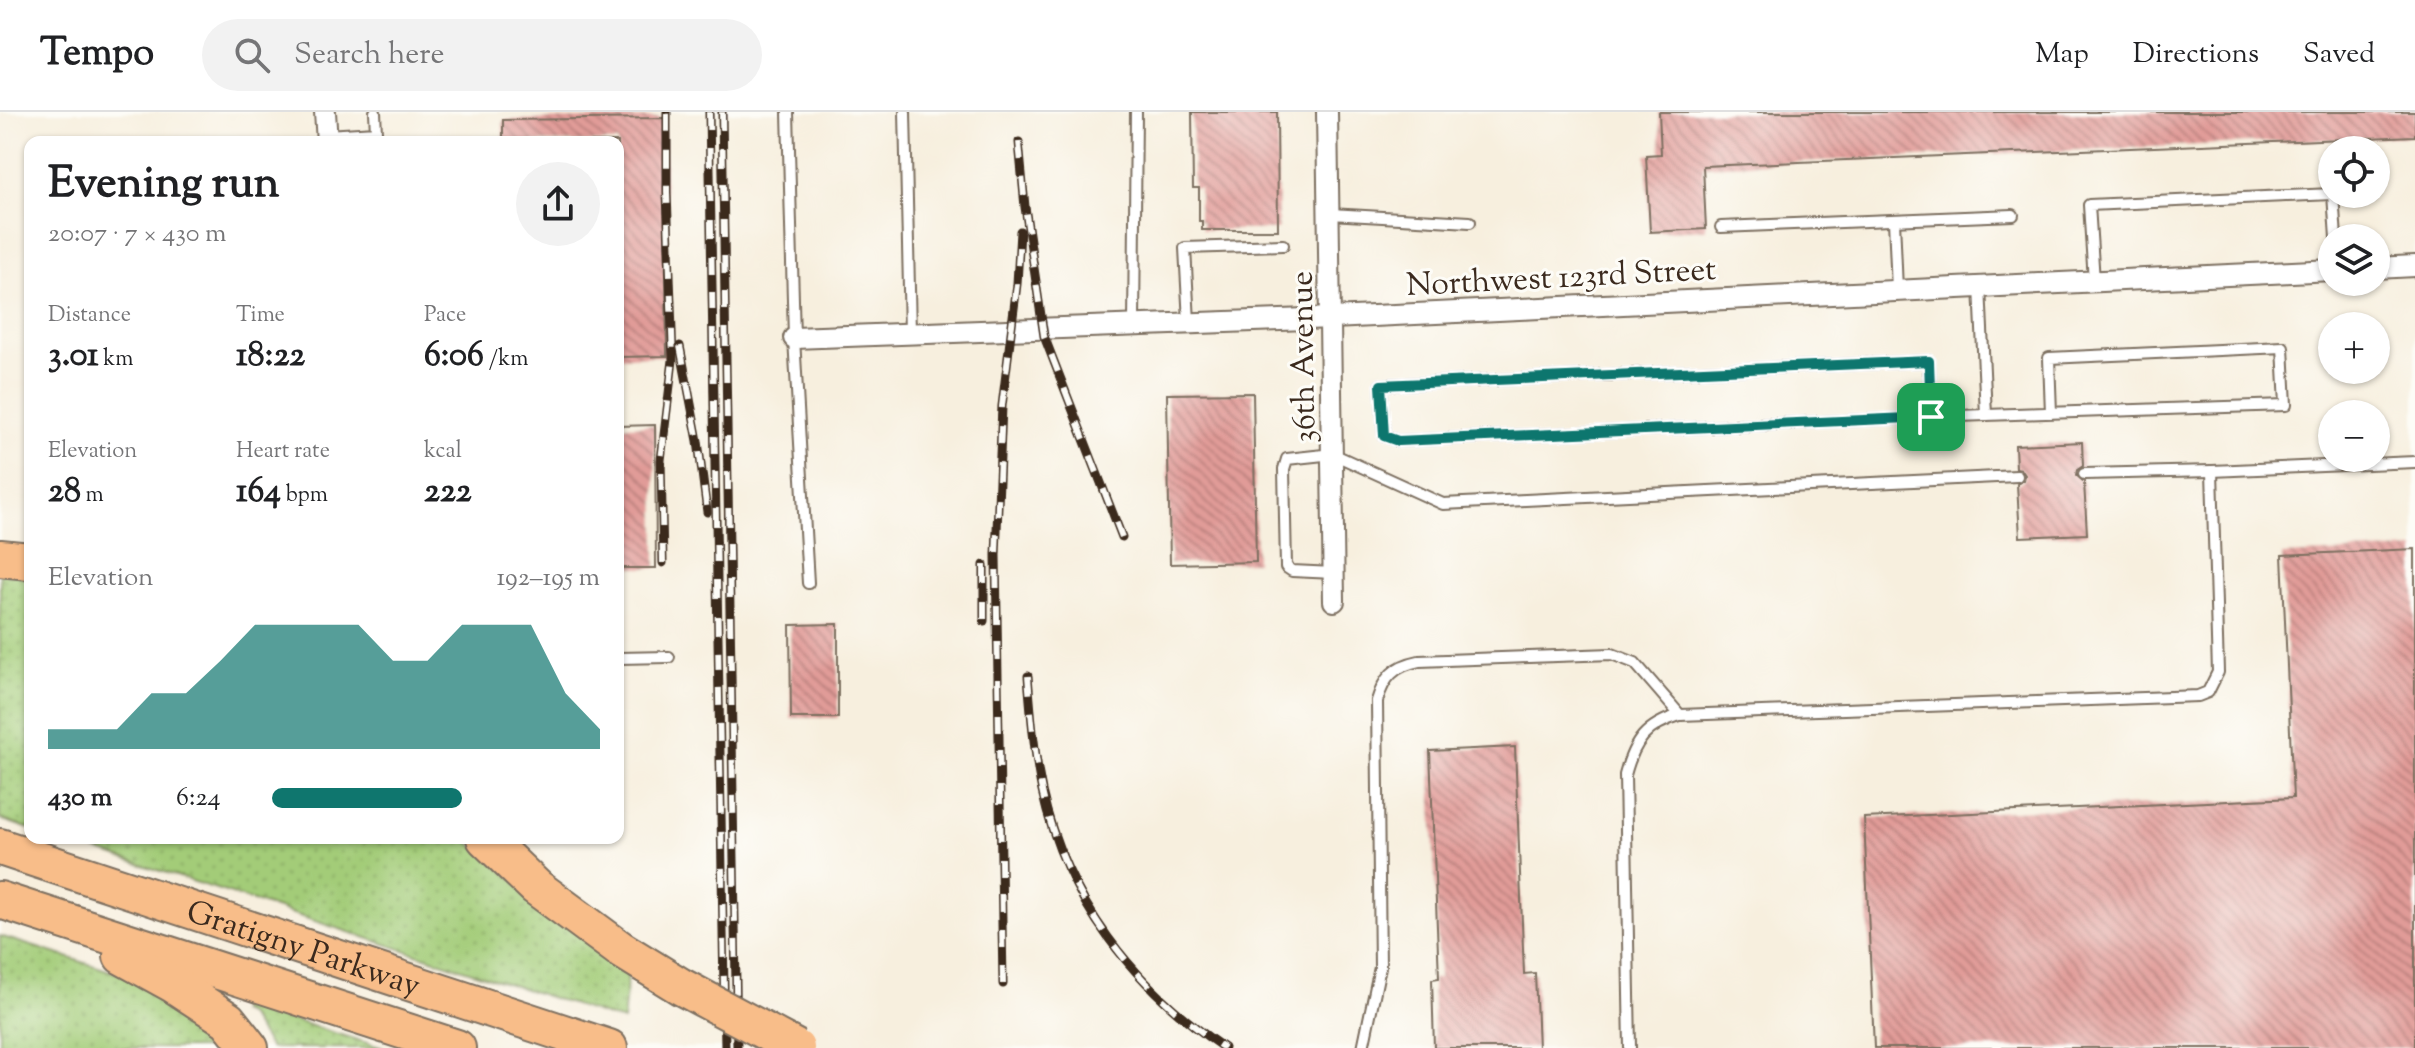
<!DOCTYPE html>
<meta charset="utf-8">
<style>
body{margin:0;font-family:"Sorts Mill Goudy",serif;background:#f2f2f2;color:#202124;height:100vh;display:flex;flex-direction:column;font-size:30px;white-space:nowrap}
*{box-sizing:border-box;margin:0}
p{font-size:26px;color:#757577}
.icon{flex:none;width:44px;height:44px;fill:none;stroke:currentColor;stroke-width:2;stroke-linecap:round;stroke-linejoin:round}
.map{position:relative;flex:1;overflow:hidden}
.panel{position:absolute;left:24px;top:24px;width:600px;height:708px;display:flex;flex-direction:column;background:#fff;border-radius:16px;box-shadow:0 2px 6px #0004}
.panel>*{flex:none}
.fabs{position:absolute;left:2318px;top:24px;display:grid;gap:16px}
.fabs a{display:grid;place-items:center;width:72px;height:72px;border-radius:50%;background:#fff;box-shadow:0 2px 6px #0004;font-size:40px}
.pin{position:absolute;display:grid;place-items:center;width:68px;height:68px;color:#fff;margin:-34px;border-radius:16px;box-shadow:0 4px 12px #0006}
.round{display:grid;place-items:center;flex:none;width:84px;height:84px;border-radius:42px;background:#f2f2f2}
.head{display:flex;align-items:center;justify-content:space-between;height:136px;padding:0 24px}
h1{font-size:44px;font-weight:700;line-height:60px}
.metrics{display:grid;grid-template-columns:repeat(3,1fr);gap:12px;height:136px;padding:8px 24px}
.metrics div{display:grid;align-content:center}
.metrics b{font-size:34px;font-weight:700}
.metrics small{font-size:22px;font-weight:400}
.metrics p{font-size:22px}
.chart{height:224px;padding:16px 24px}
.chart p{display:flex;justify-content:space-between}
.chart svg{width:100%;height:144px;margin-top:8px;fill:#0f766e;opacity:.7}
ul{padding:0 24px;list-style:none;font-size:26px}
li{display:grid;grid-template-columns:128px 96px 1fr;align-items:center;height:60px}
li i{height:20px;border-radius:10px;background:#0f766e}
header{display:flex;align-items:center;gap:48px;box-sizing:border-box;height:112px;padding:0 40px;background:#fff;border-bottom:2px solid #e0e0e0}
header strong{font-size:38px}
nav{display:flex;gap:44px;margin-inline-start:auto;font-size:28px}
.search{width:560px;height:72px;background:#f2f2f2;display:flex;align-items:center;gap:20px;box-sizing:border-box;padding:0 28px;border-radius:44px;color:#757577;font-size:30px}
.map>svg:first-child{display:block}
</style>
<header>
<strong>Tempo</strong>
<div class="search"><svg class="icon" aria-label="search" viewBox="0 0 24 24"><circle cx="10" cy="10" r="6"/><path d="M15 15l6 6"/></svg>Search here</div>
<nav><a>Map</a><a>Directions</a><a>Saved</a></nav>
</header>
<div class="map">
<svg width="2415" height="936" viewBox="0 0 2415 936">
<defs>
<pattern id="grass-dots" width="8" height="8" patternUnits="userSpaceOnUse" patternTransform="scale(2)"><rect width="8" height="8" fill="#a3cc78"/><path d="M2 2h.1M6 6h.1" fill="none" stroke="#8daf67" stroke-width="1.8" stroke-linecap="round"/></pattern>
<pattern id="building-back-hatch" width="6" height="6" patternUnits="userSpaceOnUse" patternTransform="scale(2)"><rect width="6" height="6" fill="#e19b98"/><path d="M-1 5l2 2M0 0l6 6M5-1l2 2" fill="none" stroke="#b87f7b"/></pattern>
</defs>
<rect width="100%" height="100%" fill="#fdfcf7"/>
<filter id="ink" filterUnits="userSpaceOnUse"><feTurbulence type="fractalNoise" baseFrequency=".0125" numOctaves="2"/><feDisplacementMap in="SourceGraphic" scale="16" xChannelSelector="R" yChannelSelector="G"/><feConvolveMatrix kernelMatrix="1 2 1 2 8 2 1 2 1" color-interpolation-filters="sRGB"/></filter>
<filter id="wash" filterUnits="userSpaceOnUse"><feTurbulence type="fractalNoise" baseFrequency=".006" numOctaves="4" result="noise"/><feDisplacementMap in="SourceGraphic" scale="32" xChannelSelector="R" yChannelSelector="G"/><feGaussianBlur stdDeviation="1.8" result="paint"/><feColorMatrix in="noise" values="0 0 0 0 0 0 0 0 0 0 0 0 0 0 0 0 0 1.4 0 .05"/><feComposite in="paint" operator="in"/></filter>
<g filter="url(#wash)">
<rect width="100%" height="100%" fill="#f7efde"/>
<g fill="url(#grass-dots)" stroke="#6f7b4b" stroke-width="2">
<path d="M 0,462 L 30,464 L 30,717 L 0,707 Z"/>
<path d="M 59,726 L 464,726 L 516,770 L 629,849 L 623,909 Z"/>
<path d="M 0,824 L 136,867 L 197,900 L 233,936 L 0,936 Z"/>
<path d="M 241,892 L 383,936 L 270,936 L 248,903 L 240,899 Z"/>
</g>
<g id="blocks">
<g fill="url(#building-back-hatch)">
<path d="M 1192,0 L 1277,0 L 1278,118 L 1202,118 L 1202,109 L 1199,109 L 1199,76 L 1193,76 Z"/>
<path d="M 1659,0 L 2415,0 L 2415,24 L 1703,54 L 1706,117 L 1650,120 L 1646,43 L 1661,42 Z"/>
<path d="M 664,6 L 667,244 L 618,245 L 618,30 L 503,30 L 503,8 Z"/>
<path d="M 1253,281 L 1256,450 L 1170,452 L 1167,282 Z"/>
<path d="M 655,313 L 656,456 L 618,456 L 618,314 Z"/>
<path d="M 2082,330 L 2083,354 L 2077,358 L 2076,363 L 2084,370 L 2087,422 L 2020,425 L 2017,372 L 2024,368 L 2025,363 L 2021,357 L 2016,356 L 2015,333 Z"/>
<path d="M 2415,437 L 2415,936 L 1874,936 L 1864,706 L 2293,686 L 2282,443 Z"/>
<path d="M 838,512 L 838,606 L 791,606 L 790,513 Z"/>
<path d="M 1515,635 L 1524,862 L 1535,861 L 1538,936 L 1434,936 L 1432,867 L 1439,866 L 1430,639 Z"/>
</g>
</g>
</g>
<g filter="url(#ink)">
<use href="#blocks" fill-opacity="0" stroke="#7d6f61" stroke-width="2"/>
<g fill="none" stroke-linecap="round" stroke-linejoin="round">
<defs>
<g id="lane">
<path d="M 788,0 L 794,226 L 808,471"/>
<path d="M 905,0 L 910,221"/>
<path d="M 326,23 L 376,20 L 375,0"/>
<path d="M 2333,82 L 2336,126"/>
<path d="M 1330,102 L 1470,110"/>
<path d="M 1894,108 L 1897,178"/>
<path d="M 1721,115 L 2013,103"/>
<path d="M 2094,169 L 2089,93 L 2332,82"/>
<path d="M 1189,210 L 1185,136 L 1283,133"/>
<path d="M 1134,213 L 1136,0"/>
<path d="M 1986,303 L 2286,293 L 2283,235 L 2049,246 L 2051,301"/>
<path d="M 1931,305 L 1929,249 L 1381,273 L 1384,324 L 1398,329 L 1931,305 L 1986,303 L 1980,174"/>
<path d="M 2084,362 L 2212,359 L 2415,350"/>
<path d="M 1334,461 L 1292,459 L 1286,455 L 1284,357 L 1287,347 L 1333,342 L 1443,392 L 2017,364"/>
<path d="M 618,546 L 669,545"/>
<path d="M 1363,936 L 1380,855 L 1377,589 C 1384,565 1394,554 1419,549 L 1612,542 L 1635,551 L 1680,603"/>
<path d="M 1630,936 L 1625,663 C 1634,629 1646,613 1680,603 L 2198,584 L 2208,580 L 2218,560 L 2212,359"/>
</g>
<g id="street">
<path d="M 325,0 L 327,30"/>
<path d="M 1327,0 L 1334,489"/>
<path d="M 2376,156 L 2415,154"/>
<path d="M 794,226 L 1332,206 L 2332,158"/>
</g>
<g id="highway">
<path d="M 0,446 L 30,449"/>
<path d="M 485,726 L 536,775 L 620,837"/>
<path id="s1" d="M 0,735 L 609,936"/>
<path d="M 0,788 L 457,936"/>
<path d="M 122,844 L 173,872 L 228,908 L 250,936"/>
</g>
</defs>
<use href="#lane" stroke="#7d6f61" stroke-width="14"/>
<use href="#street" stroke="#7d6f61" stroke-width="24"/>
<use href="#highway" stroke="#7d6f61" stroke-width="40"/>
<use href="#lane" stroke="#fff" stroke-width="10"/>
<use href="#street" stroke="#fff" stroke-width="20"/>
<use href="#highway" stroke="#f8bd89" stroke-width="36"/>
<defs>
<g id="rail">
<path d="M 709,0 L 725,936"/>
<path d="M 722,0 L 737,936"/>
<path d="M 1019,30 L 1025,95 L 1044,224 L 1122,425"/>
<path d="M 680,234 L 698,329 L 707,400"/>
<path d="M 663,451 L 661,348 L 673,248 L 667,80 L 667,0"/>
<path d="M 984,453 L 984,509"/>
<path d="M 1028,564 C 1031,602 1034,641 1042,679 C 1066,788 1133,874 1224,936"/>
<path d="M 1003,872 L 996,443 L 1002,294 L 1017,172 L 1020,119"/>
</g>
</defs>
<use href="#rail" stroke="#3b2a1e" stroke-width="9"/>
<use href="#rail" stroke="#fdfcf7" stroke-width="6" stroke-dasharray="18" stroke-linecap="butt"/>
<defs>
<path id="highway-bridge" d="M 620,837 L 680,874 L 796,936"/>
</defs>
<use href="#highway-bridge" stroke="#7d6f61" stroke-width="40" stroke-linecap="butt"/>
<use href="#highway-bridge" stroke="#f8bd89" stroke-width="36"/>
</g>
</g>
<g fill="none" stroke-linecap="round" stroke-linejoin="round" filter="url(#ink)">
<defs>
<path id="route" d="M 1929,249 L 1931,305 L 1398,329 L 1384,324 L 1381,273 Z"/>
</defs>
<use href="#route" stroke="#fff" stroke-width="16"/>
<use href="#route" stroke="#0f766e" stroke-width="10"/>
</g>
<g text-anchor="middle" stroke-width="6" stroke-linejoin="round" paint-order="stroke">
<g font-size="32" fill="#3b2a1e" stroke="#fdfcf7">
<text transform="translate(1561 164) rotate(-3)" y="11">Northwest 123rd Street</text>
<text transform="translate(1302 245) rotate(-91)" y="11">36th Avenue</text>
<text dy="11" stroke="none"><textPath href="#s1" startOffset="320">Gratigny Parkway</textPath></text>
</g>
</g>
</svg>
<div class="fabs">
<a><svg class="icon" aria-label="locate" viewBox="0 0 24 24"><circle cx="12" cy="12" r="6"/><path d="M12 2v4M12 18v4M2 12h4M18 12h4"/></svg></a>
<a><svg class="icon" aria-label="layers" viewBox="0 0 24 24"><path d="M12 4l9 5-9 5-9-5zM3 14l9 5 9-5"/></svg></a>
<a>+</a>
<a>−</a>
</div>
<div class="pin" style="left:1931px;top:305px;background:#1e9e55"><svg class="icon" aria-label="arrive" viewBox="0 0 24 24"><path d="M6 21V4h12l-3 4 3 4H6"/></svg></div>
<section class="panel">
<div class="head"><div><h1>Evening run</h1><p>20:07 · 7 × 430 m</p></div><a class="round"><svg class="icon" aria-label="share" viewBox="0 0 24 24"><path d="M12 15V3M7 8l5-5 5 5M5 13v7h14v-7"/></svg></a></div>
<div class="metrics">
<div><p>Distance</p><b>3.01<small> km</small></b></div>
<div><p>Time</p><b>18:22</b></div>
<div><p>Pace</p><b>6:06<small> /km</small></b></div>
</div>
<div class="metrics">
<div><p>Elevation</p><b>28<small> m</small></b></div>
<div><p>Heart rate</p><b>164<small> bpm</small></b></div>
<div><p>kcal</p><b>222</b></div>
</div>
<div class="chart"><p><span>Elevation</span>192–195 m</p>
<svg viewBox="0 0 160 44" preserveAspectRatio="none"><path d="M0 44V38L10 38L20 38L30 27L40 27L50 17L60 6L70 6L80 6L90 6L100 17L110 17L120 6L130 6L140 6L150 27L160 38V44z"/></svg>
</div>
<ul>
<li><b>430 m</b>6:24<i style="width:58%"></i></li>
</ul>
</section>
</div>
